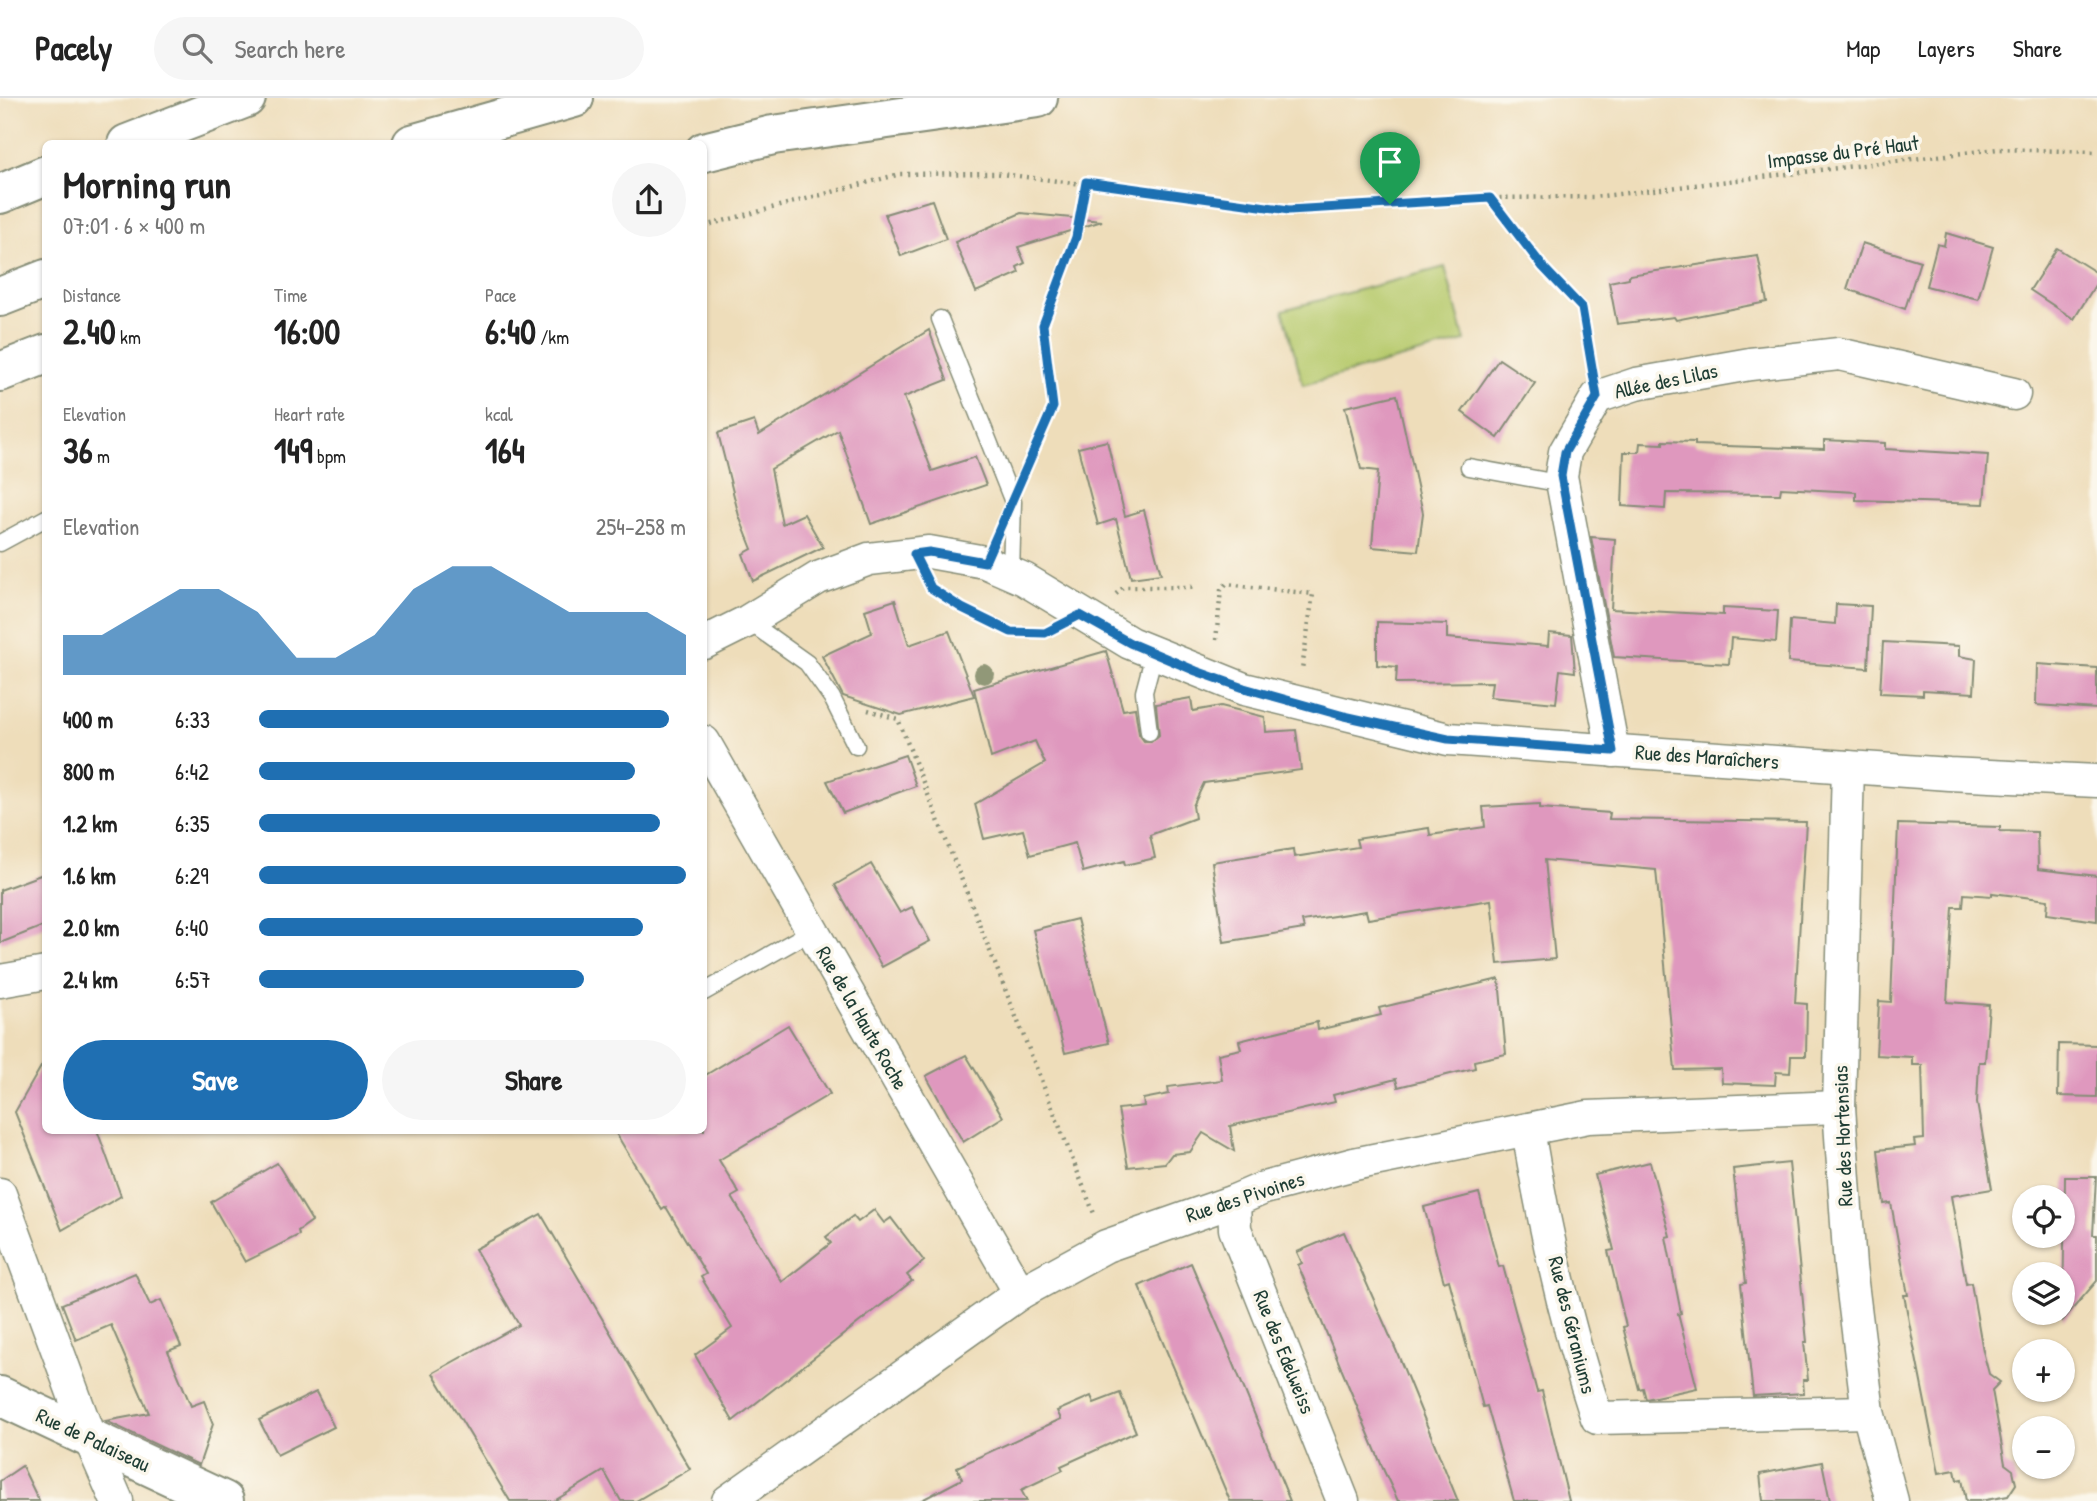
<!DOCTYPE html>
<meta charset="utf-8">
<style>
body{margin:0;font-family:"Patrick Hand",sans-serif;background:#f6f6f6;color:#222;height:100vh;display:flex;flex-direction:column;font-size:26px;white-space:nowrap}
*{box-sizing:border-box;margin:0}
p{font-size:23px;color:#767676}
.icon{flex:none;width:38px;height:38px;fill:none;stroke:currentColor;stroke-width:2;stroke-linecap:round;stroke-linejoin:round}
.map{position:relative;flex:1;overflow:hidden}
.drawer{position:absolute;left:42px;top:42px;width:665px;height:994px;display:flex;flex-direction:column;background:#fff;border-radius:10px;box-shadow:0 2px 5px #0004}
.drawer>*{flex:none}
.controls{position:absolute;left:2012px;top:1087px;display:grid;gap:14px}
.controls a{display:grid;place-items:center;width:63px;height:63px;border-radius:50%;background:#fff;box-shadow:0 2px 5px #0004;font-size:35px}
.pin{position:absolute;display:grid;place-items:center;width:60px;height:60px;color:#fff;margin:-72px -30px;border-radius:50% 50% 50% 0;rotate:-45deg;box-shadow:0 0 7px #0007}
.pin .icon{rotate:45deg}
.round{display:grid;place-items:center;flex:none;width:74px;height:74px;border-radius:37px;background:#f6f6f6}
.headline{display:flex;align-items:center;justify-content:space-between;height:119px;padding:0 21px}
h1{font-size:38px;font-weight:700;line-height:52px}
.stats{display:grid;grid-template-columns:repeat(3,1fr);gap:10px;height:119px;padding:7px 21px}
.stats div{display:grid;align-content:center}
.stats b{font-size:35px;font-weight:700}
.stats small{font-size:19px;font-weight:400}
.stats p{font-size:19px}
.chart{height:196px;padding:14px 21px}
.chart p{display:flex;justify-content:space-between}
.chart svg{width:100%;height:126px;margin-top:7px;fill:#1f6fb2;opacity:.7}
.action{display:flex;gap:14px;margin-top:auto;padding:14px 21px}
.action a{flex:1;height:80px;border-radius:42px;background:#1f6fb2;color:#fff;font-size:28px;font-weight:700;line-height:80px;text-align:center}
.action a+a{background:#f6f6f6;color:#222}
ul{padding:0 21px;list-style:none;font-size:23px}
li{display:grid;grid-template-columns:112px 84px 1fr;align-items:center;height:52px}
li i{height:18px;border-radius:9px;background:#1f6fb2}
header{display:flex;align-items:center;gap:42px;box-sizing:border-box;height:98px;padding:0 35px;background:#fff;border-bottom:2px solid #e0e0e0}
header strong{font-size:33px}
nav{display:flex;gap:38px;margin-inline-start:auto;font-size:24px}
.search{width:490px;height:63px;background:#f6f6f6;display:flex;align-items:center;gap:18px;box-sizing:border-box;padding:0 24px;border-radius:38px;color:#767676;font-size:26px}
.map>svg:first-child{display:block}
</style>
<header>
<strong>Pacely</strong>
<div class="search"><svg class="icon" aria-label="search" viewBox="0 0 24 24"><circle cx="10" cy="10" r="6"/><path d="M15 15l6 6"/></svg>Search here</div>
<nav><a>Map</a><a>Layers</a><a>Share</a></nav>
</header>
<div class="map">
<svg width="2097" height="1403" viewBox="0 0 2097 1403">
<rect width="100%" height="100%" fill="#fbf7ec"/>
<filter id="ink" filterUnits="userSpaceOnUse"><feTurbulence type="fractalNoise" baseFrequency=".0143" numOctaves="2"/><feDisplacementMap in="SourceGraphic" scale="14" xChannelSelector="R" yChannelSelector="G"/><feConvolveMatrix kernelMatrix="1 2 1 2 8 2 1 2 1" color-interpolation-filters="sRGB"/></filter>
<filter id="wash" filterUnits="userSpaceOnUse"><feTurbulence type="fractalNoise" baseFrequency=".00686" numOctaves="4" result="noise"/><feDisplacementMap in="SourceGraphic" scale="28" xChannelSelector="R" yChannelSelector="G"/><feGaussianBlur stdDeviation="1.57" result="paint"/><feColorMatrix in="noise" values="0 0 0 0 0 0 0 0 0 0 0 0 0 0 0 0 0 1.4 0 .05"/><feComposite in="paint" operator="in"/></filter>
<g filter="url(#wash)">
<rect width="100%" height="100%" fill="#eeddba"/>
<path fill="#b7ca6d" stroke="#6b8450" stroke-width="2" d="M 1445,169 L 1465,243 L 1303,287 L 1283,212 Z"/>
<g id="blocks">
<g fill="#df98be">
<path d="M 932,102 L 946,141 L 901,158 L 885,116 Z"/>
<path d="M 1021,115 L 1102,123 L 1018,149 L 1025,165 L 1017,169 L 1019,175 L 976,194 L 955,144 Z"/>
<path d="M 1946,135 L 1993,149 L 1978,201 L 1926,188 L 1937,146 L 1944,148 Z"/>
<path d="M 1862,145 L 1920,163 L 1905,211 L 1847,191 Z"/>
<path d="M 2057,150 L 2097,175 L 2097,184 L 2074,221 L 2030,192 Z"/>
<path d="M 1758,158 L 1767,204 L 1676,222 L 1674,219 L 1617,226 L 1609,184 L 1629,180 L 1629,177 Z"/>
<path d="M 929,232 L 947,282 L 904,299 L 932,373 L 975,359 L 986,387 L 871,426 L 838,332 L 771,371 L 782,426 L 804,416 L 823,449 L 753,483 L 743,456 L 752,451 L 739,418 L 718,335 L 754,323 L 759,337 Z"/>
<path d="M 1499,261 L 1535,285 L 1498,340 L 1462,314 Z"/>
<path d="M 1397,297 L 1423,415 L 1418,453 L 1372,449 L 1378,373 L 1361,371 L 1345,309 Z"/>
<path d="M 1824,342 L 1885,345 L 1885,351 L 1988,357 L 1984,406 L 1856,402 L 1856,394 L 1781,390 L 1780,396 L 1666,395 L 1665,411 L 1622,408 L 1624,354 L 1639,354 L 1640,345 L 1663,346 L 1663,343 L 1695,344 L 1695,347 L 1824,351 Z"/>
<path d="M 1107,343 L 1125,418 L 1144,412 L 1161,476 L 1131,480 L 1116,421 L 1098,427 L 1078,350 Z"/>
<path d="M 1591,439 L 1615,441 L 1611,511 L 1723,517 L 1723,510 L 1778,513 L 1776,544 L 1731,540 L 1729,566 L 1614,559 Z"/>
<path d="M 895,502 L 909,547 L 949,533 L 974,598 L 901,617 L 843,598 L 822,558 L 872,535 L 865,512 Z"/>
<path d="M 1836,506 L 1871,508 L 1868,570 L 1788,564 L 1790,522 L 1835,526 Z"/>
<path d="M 1377,524 L 1447,526 L 1447,540 L 1548,548 L 1549,535 L 1572,537 L 1575,574 L 1560,572 L 1556,605 L 1490,599 L 1492,584 L 1396,585 L 1397,569 L 1377,567 Z"/>
<path d="M 1883,544 L 1959,548 L 1959,558 L 1976,561 L 1974,595 L 1923,592 L 1923,597 L 1880,595 Z"/>
<path d="M 1106,553 L 1123,612 L 1135,610 L 1139,636 L 1144,643 L 1151,644 L 1159,637 L 1156,606 L 1191,600 L 1193,613 L 1221,608 L 1265,619 L 1266,634 L 1296,632 L 1301,672 L 1204,685 L 1193,708 L 1195,720 L 1150,737 L 1155,760 L 1125,767 L 1124,763 L 1083,774 L 1075,745 L 1030,757 L 1023,732 L 984,741 L 975,706 L 1045,665 L 1035,643 L 991,660 L 974,591 Z"/>
<path d="M 2037,566 L 2097,570 L 2097,611 L 2036,607 Z"/>
<path d="M 905,657 L 916,688 L 843,715 L 827,683 Z"/>
<path d="M 1540,706 L 1540,710 L 1610,715 L 1609,721 L 1806,724 L 1795,905 L 1807,906 L 1806,958 L 1791,958 L 1790,975 L 1776,974 L 1775,987 L 1722,985 L 1721,971 L 1675,972 L 1656,772 L 1545,762 L 1555,861 L 1498,866 L 1491,802 L 1368,821 L 1366,813 L 1302,823 L 1304,831 L 1224,844 L 1212,764 L 1293,751 L 1294,759 L 1358,749 L 1356,741 L 1429,730 L 1430,737 L 1485,729 L 1483,709 Z"/>
<path d="M 1898,726 L 2000,729 L 2000,733 L 2037,734 L 2038,771 L 2097,778 L 2097,823 L 2047,816 L 2048,802 L 1992,795 L 1992,798 L 1964,796 L 1963,809 L 1953,809 L 1947,904 L 1989,907 L 1985,964 L 1979,964 L 1977,1005 L 1992,1091 L 1951,1098 L 1966,1186 L 1971,1185 L 1983,1253 L 1989,1276 L 2000,1284 L 1992,1292 L 2005,1366 L 2013,1372 L 2016,1386 L 2008,1398 L 1980,1403 L 1966,1403 L 1962,1381 L 1957,1382 L 1955,1372 L 1939,1375 L 1909,1224 L 1904,1197 L 1908,1197 L 1891,1105 L 1884,1106 L 1878,1052 L 1915,1048 L 1914,1042 L 1924,1041 L 1922,967 L 1912,967 L 1912,959 L 1876,957 L 1879,903 L 1891,904 Z"/>
<path d="M 871,766 L 900,815 L 912,809 L 930,843 L 882,869 L 835,787 Z"/>
<path d="M 46,775 L 46,827 L 0,845 L 0,792 Z"/>
<path d="M 1077,821 L 1109,945 L 1065,955 L 1033,832 Z"/>
<path d="M 1499,881 L 1506,956 L 1474,963 L 1475,970 L 1398,989 L 1396,981 L 1333,997 L 1335,1004 L 1230,1028 L 1234,1053 L 1203,1035 L 1190,1054 L 1172,1056 L 1165,1065 L 1128,1069 L 1118,1011 L 1144,1008 L 1143,1001 L 1169,996 L 1168,989 L 1222,982 L 1218,956 L 1241,951 L 1239,943 L 1317,924 L 1318,932 L 1381,917 L 1379,910 Z"/>
<path d="M 788,927 L 830,996 L 719,1062 L 739,1095 L 732,1099 L 782,1184 L 831,1145 L 826,1139 L 853,1118 L 858,1124 L 874,1112 L 884,1125 L 891,1120 L 924,1163 L 907,1177 L 912,1183 L 733,1323 L 695,1257 L 732,1230 L 701,1179 L 706,1176 L 666,1109 L 662,1112 L 614,1032 L 704,1032 L 704,978 Z"/>
<path d="M 2059,946 L 2097,947 L 2097,999 L 2058,998 Z"/>
<path d="M 966,957 L 1003,1019 L 963,1044 L 926,978 Z"/>
<path d="M 46,960 L 46,1032 L 97,1032 L 121,1098 L 62,1132 L 15,1014 Z"/>
<path d="M 1650,1064 L 1670,1138 L 1666,1139 L 1681,1215 L 1678,1216 L 1697,1290 L 1646,1301 L 1643,1290 L 1639,1291 L 1623,1229 L 1626,1228 L 1608,1153 L 1614,1152 L 1595,1077 Z"/>
<path d="M 277,1065 L 312,1123 L 298,1133 L 299,1137 L 245,1164 L 211,1104 Z"/>
<path d="M 1789,1065 L 1807,1244 L 1804,1244 L 1808,1282 L 1803,1282 L 1804,1295 L 1753,1298 L 1741,1186 L 1746,1185 L 1733,1071 Z"/>
<path d="M 2065,1079 L 2096,1079 L 2093,1137 L 2097,1137 L 2097,1183 L 2063,1222 Z"/>
<path d="M 1479,1095 L 1499,1169 L 1503,1168 L 1537,1294 L 1542,1293 L 1569,1403 L 1514,1403 L 1487,1308 L 1483,1309 L 1449,1182 L 1444,1184 L 1424,1109 Z"/>
<path d="M 541,1116 L 690,1371 L 636,1403 L 621,1403 L 604,1373 L 554,1403 L 510,1403 L 433,1275 L 519,1227 L 475,1151 Z"/>
<path d="M 1344,1134 L 1396,1252 L 1458,1403 L 1398,1403 L 1384,1373 L 1298,1167 L 1302,1165 L 1297,1154 Z"/>
<path d="M 1191,1165 L 1229,1254 L 1290,1403 L 1230,1403 L 1139,1188 Z"/>
<path d="M 135,1175 L 150,1207 L 161,1202 L 181,1248 L 168,1253 L 191,1308 L 204,1303 L 213,1326 L 199,1367 L 106,1323 L 149,1315 L 111,1227 L 76,1242 L 62,1206 Z"/>
<path d="M 316,1294 L 334,1329 L 277,1357 L 259,1322 Z"/>
<path d="M 1120,1295 L 1136,1334 L 1061,1368 L 1063,1372 L 1021,1392 L 1027,1403 L 920,1403 L 962,1381 L 957,1369 L 1061,1321 L 1057,1313 L 1091,1298 L 1094,1305 Z"/>
<path d="M 1822,1364 L 1830,1403 L 1763,1403 L 1760,1376 Z"/>
<path d="M 22,1368 L 39,1403 L 0,1403 L 0,1383 Z"/>
</g>
</g>
</g>
<g filter="url(#ink)">
<use href="#blocks" fill-opacity="0" stroke="#868d77" stroke-width="2"/>
<g fill="none" stroke-linecap="round" stroke-linejoin="round">
<defs>
<g id="lane">
<path d="M 940,221 L 1013,404 L 1011,475"/>
<path d="M 1469,369 L 1563,386"/>
<path d="M 0,445 L 46,420"/>
<path d="M 748,523 L 807,565 L 832,600 L 856,648"/>
<path d="M 1149,634 L 1144,594 L 1154,556"/>
<path d="M 704,894 L 812,833"/>
</g>
<g id="street">
<path d="M 704,545 L 748,523 L 818,480 L 869,461 L 929,454 L 985,464 L 1024,481 L 1130,545 L 1244,591 L 1448,641 L 1949,676 L 2097,683"/>
<path d="M 704,644 L 1020,1195"/>
<path d="M 1613,653 L 1561,378 L 1565,354 L 1597,299 L 1636,286 L 1750,266 L 1839,256 L 2014,296"/>
<path d="M 1848,669 L 1839,1009 L 1850,1169 L 1868,1314 L 1892,1403"/>
<path d="M 0,883 L 46,875"/>
<path d="M 1528,1032 C 1544,1129 1566,1227 1597,1320 L 1868,1314"/>
<path d="M 0,1096 L 90,1341 L 117,1403"/>
<path d="M 1234,1103 L 1235,1131 L 1343,1403"/>
<path d="M 728,1403 L 1020,1195 L 1106,1148 L 1234,1103 L 1264,1090 L 1354,1066 L 1588,1019 L 1839,1009"/>
</g>
<path id="secondary" d="M 0,1298 L 224,1403"/>
<g id="highway">
<path d="M 127,46 L 246,0"/>
<path d="M 412,46 L 574,0"/>
<path d="M 704,54 L 773,37 L 1038,0"/>
<path d="M 0,96 L 46,77"/>
<path d="M 0,199 L 46,181"/>
<path d="M 0,274 L 46,256"/>
</g>
</defs>
<use href="#lane" stroke="#868d77" stroke-width="19"/>
<use href="#street" stroke="#868d77" stroke-width="35"/>
<use href="#secondary" stroke="#868d77" stroke-width="42"/>
<use href="#highway" stroke="#868d77" stroke-width="42"/>
<g stroke="#868d77" stroke-width="4.5" stroke-dasharray="2 5" stroke-linecap="butt">
<path d="M 1490,100 L 1543,169 L 1582,210 L 1591,264"/>
<path d="M 704,128 L 900,76 L 994,75 L 1289,112 L 1490,100 L 1594,99 L 1997,51 L 2097,54"/>
<path d="M 1028,368 L 1053,309 L 1043,227 L 1076,139 L 1085,84"/>
<path d="M 934,492 L 963,510 L 1011,534 L 1044,535"/>
<path d="M 1116,496 L 1124,489 L 1197,489"/>
<path d="M 1216,542 L 1221,492 L 1226,486 L 1313,496 L 1302,571"/>
<path d="M 868,612 L 898,621 L 1095,1118"/>
</g>
<use href="#lane" stroke="#fff" stroke-width="16"/>
<use href="#street" stroke="#fff" stroke-width="32"/>
<use href="#secondary" stroke="#fff" stroke-width="38"/>
<use href="#highway" stroke="#fff" stroke-width="38"/>
</g>
<circle fill="#919878" cx="984" cy="576" r="10"/>
</g>
<g fill="none" stroke-linecap="round" stroke-linejoin="round" filter="url(#ink)">
<defs>
<path id="route" d="M 1086,84 L 1289,112 L 1490,100 L 1543,169 L 1582,210 L 1597,299 L 1565,354 L 1561,378 L 1613,653 L 1448,641 L 1344,618 L 1244,590 L 1196,573 L 1130,545 L 1080,517 L 1045,535 L 1011,534 L 962,510 L 931,490 L 914,456 L 929,454 L 985,464 L 1053,309 L 1043,227 L 1076,139 Z"/>
</defs>
<use href="#route" stroke="#fff" stroke-width="14"/>
<use href="#route" stroke="#1f6fb2" stroke-width="9"/>
</g>
<g text-anchor="middle" stroke-width="7" stroke-linejoin="round" paint-order="stroke">
<g font-size="21" fill="#1f3d34" stroke="#fbf7ec">
<text transform="translate(1843 54) rotate(-7)" y="7">Impasse du Pré Haut</text>
<text transform="translate(1666 283) rotate(-12)" y="7">Allée des Lilas</text>
<text transform="translate(1707 659) rotate(4)" y="7">Rue des Maraîchers</text>
<text transform="translate(862 920) rotate(60)" y="7">Rue de la Haute Roche</text>
<text transform="translate(1843 1038) rotate(-92)" y="7">Rue des Hortensias</text>
<text transform="translate(1245 1099) rotate(-18)" y="7">Rue des Pivoines</text>
<text transform="translate(1572 1227) rotate(76)" y="7">Rue des Géraniums</text>
<text transform="translate(1284 1254) rotate(68)" y="7">Rue des Edelweiss</text>
<text transform="translate(93 1342) rotate(25)" y="7">Rue de Palaiseau</text>
</g>
</g>
</svg>
<div class="controls">
<a><svg class="icon" aria-label="locate" viewBox="0 0 24 24"><circle cx="12" cy="12" r="6"/><path d="M12 2v4M12 18v4M2 12h4M18 12h4"/></svg></a>
<a><svg class="icon" aria-label="layers" viewBox="0 0 24 24"><path d="M12 4l9 5-9 5-9-5zM3 14l9 5 9-5"/></svg></a>
<a>+</a>
<a>−</a>
</div>
<div class="pin" style="left:1390px;top:106px;background:#1e9e55"><svg class="icon" aria-label="arrive" viewBox="0 0 24 24"><path d="M6 21V4h12l-3 4 3 4H6"/></svg></div>
<section class="drawer">
<div class="headline"><div><h1>Morning run</h1><p>07:01 · 6 × 400 m</p></div><a class="round"><svg class="icon" aria-label="share" viewBox="0 0 24 24"><path d="M12 15V3M7 8l5-5 5 5M5 13v7h14v-7"/></svg></a></div>
<div class="stats">
<div><p>Distance</p><b>2.40<small> km</small></b></div>
<div><p>Time</p><b>16:00</b></div>
<div><p>Pace</p><b>6:40<small> /km</small></b></div>
</div>
<div class="stats">
<div><p>Elevation</p><b>36<small> m</small></b></div>
<div><p>Heart rate</p><b>149<small> bpm</small></b></div>
<div><p>kcal</p><b>164</b></div>
</div>
<div class="chart"><p><span>Elevation</span>254–258 m</p>
<svg viewBox="0 0 160 44" preserveAspectRatio="none"><path d="M0 44V30L10 30L20 22L30 14L40 14L50 22L60 38L70 38L80 30L90 14L100 6L110 6L120 14L130 22L140 22L150 22L160 30V44z"/></svg>
</div>
<ul>
<li><b>400 m</b>6:33<i style="width:96%"></i></li>
<li><b>800 m</b>6:42<i style="width:88%"></i></li>
<li><b>1.2 km</b>6:35<i style="width:94%"></i></li>
<li><b>1.6 km</b>6:29<i style="width:100%"></i></li>
<li><b>2.0 km</b>6:40<i style="width:90%"></i></li>
<li><b>2.4 km</b>6:57<i style="width:76%"></i></li>
</ul>
<div class="action"><a>Save</a><a>Share</a></div>
</section>
</div>
